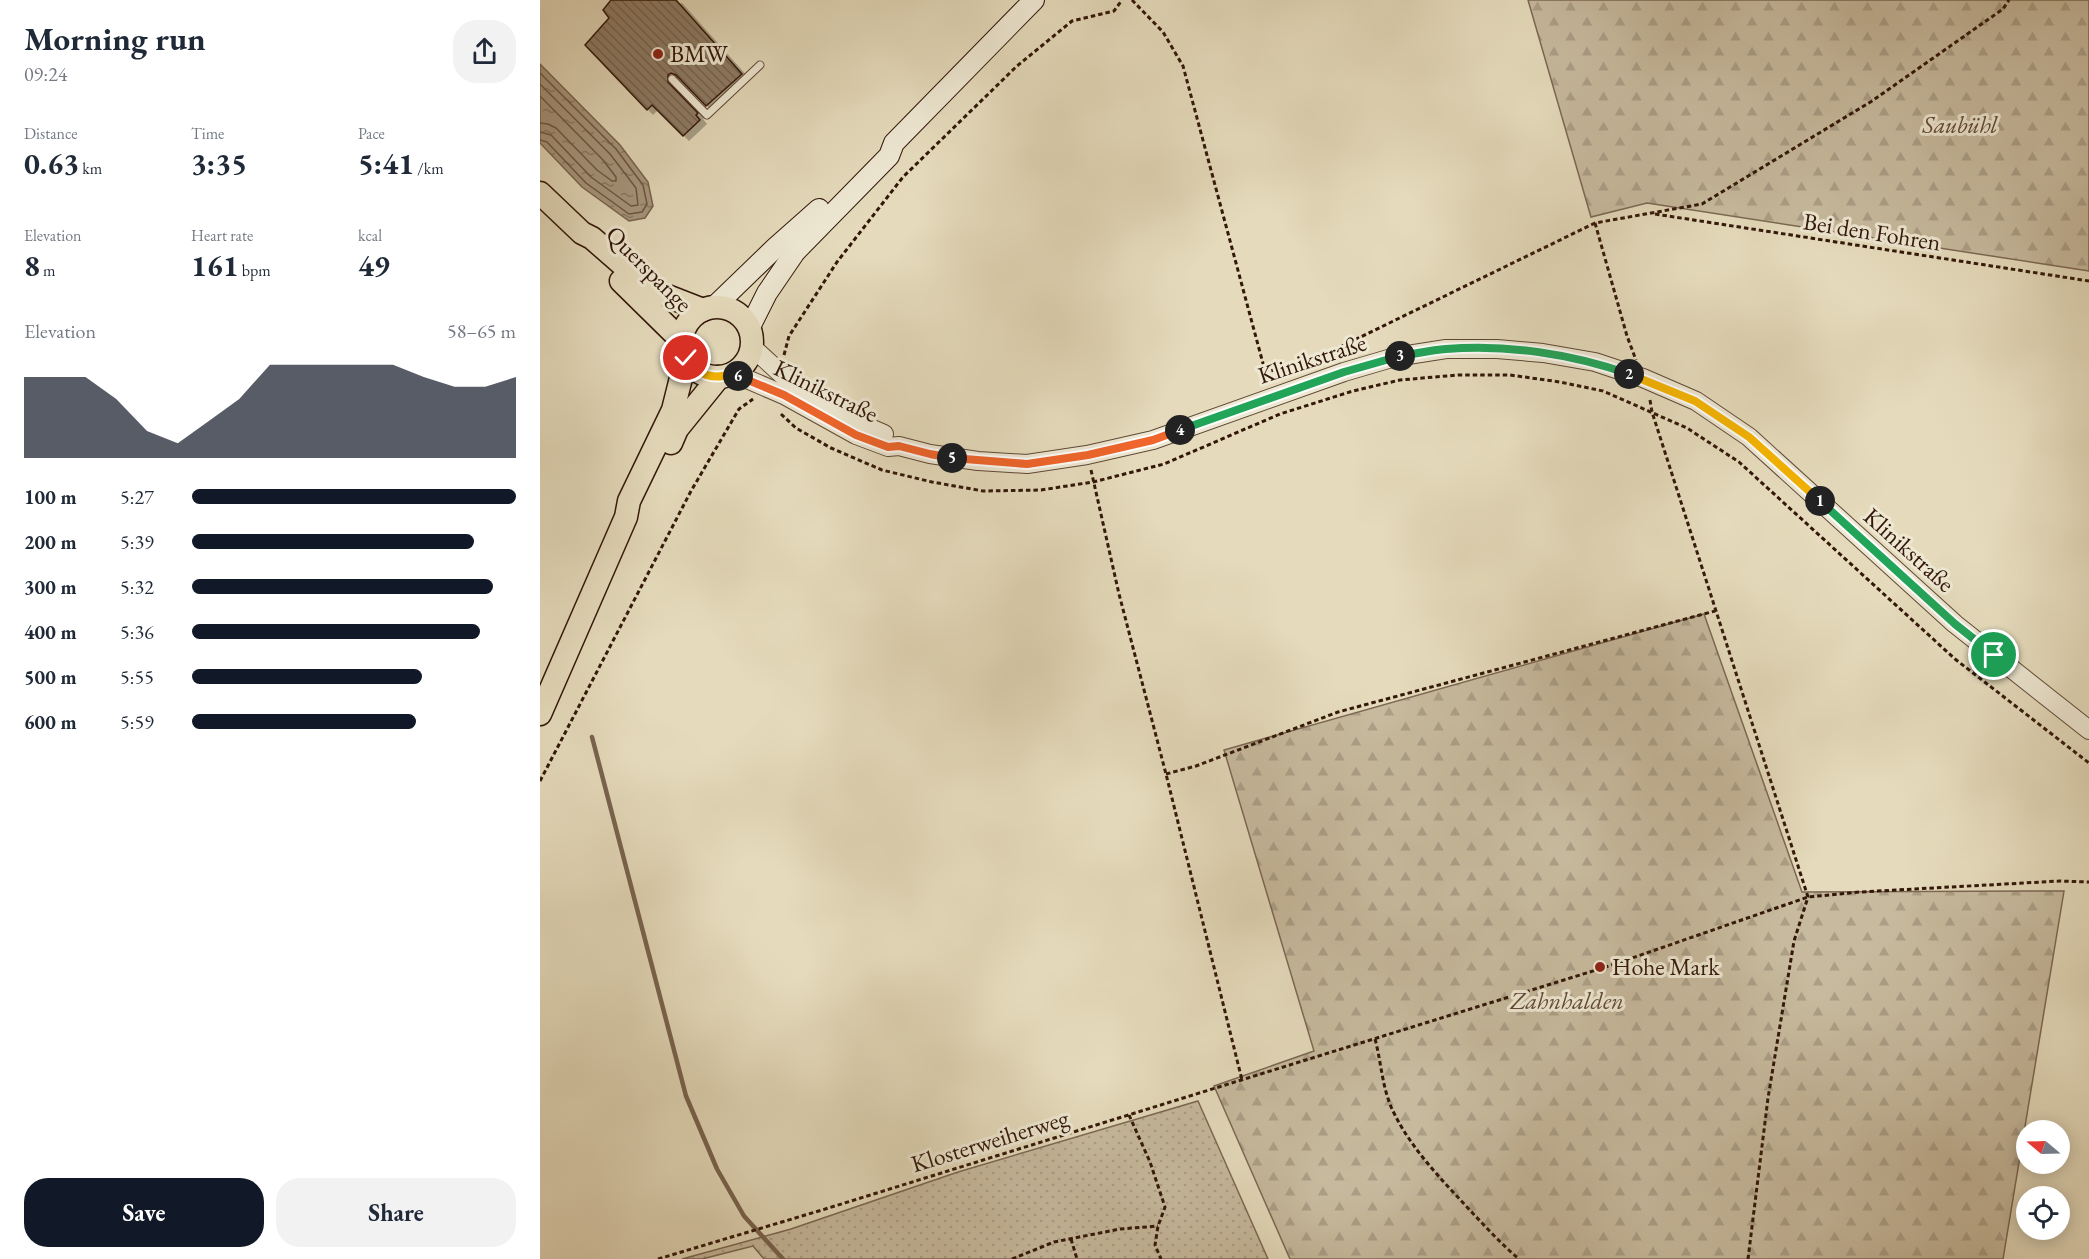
<!DOCTYPE html>
<meta charset="utf-8">
<style>
body{margin:0;font-family:"EB Garamond",serif;background:#f2f2f3;color:#1f2937;height:100vh;display:flex;flex-direction:column;font-size:22px;white-space:nowrap}
*{box-sizing:border-box;margin:0}
p{font-size:20px;color:#747a83}
.icon{flex:none;width:33px;height:33px;fill:none;stroke:currentColor;stroke-width:2;stroke-linecap:round;stroke-linejoin:round}
.map{position:relative;flex:1;overflow:hidden}
.details{display:flex;flex-direction:column;background:#fff;width:540px}
.details>*{flex:none}
.needle{width:39px;rotate:289deg}
.controls{position:absolute;left:1476px;top:1120px;display:grid;gap:12px}
.controls a{display:grid;place-items:center;width:54px;height:54px;border-radius:50%;background:#fff;box-shadow:0 3px 15px #0003;font-size:30px}
.pin{position:absolute;display:grid;place-items:center;width:51px;height:51px;color:#fff;margin:-26px;border:3px solid #fff;border-radius:50%;box-shadow:0 2px 6px #0007}
.km{position:absolute;width:30px;height:30px;margin:-15px;border-radius:50%;background:#222;color:#fff;font-size:16px;line-height:30px;text-align:center}
.round{display:grid;place-items:center;flex:none;width:63px;height:63px;border-radius:24px;background:#f2f2f3}
.overview{display:flex;align-items:center;justify-content:space-between;height:102px;padding:0 24px}
h1{font-size:33px;font-weight:700;line-height:45px}
.metrics{display:grid;grid-template-columns:repeat(3,1fr);gap:9px;height:102px;padding:6px 24px}
.metrics div{display:grid;align-content:center}
.metrics b{font-size:30px;font-weight:700}
.metrics small{font-size:16px;font-weight:400}
.metrics p{font-size:16px}
.chart{height:168px;padding:12px 24px}
.chart p{display:flex;justify-content:space-between}
.chart svg{width:100%;height:108px;margin-top:6px;fill:#111827;opacity:.7}
.primary-button{display:flex;gap:12px;margin-top:auto;padding:12px 24px}
.primary-button a{flex:1;height:69px;border-radius:24px;background:#111827;color:#fff;font-size:24px;font-weight:700;line-height:69px;text-align:center}
.primary-button a+a{background:#f2f2f3;color:#1f2937}
ul{padding:0 24px;list-style:none;font-size:20px}
li{display:grid;grid-template-columns:96px 72px 1fr;align-items:center;height:45px}
li i{height:15px;border-radius:8px;background:#111827}
main{display:flex;flex:1;min-height:0}
.map>svg:first-child{display:block}
</style>
<main>
<section class="details">
<div class="overview"><div><h1>Morning run</h1><p>09:24</p></div><a class="round"><svg class="icon" aria-label="share" viewBox="0 0 24 24"><path d="M12 15V3M7 8l5-5 5 5M5 13v7h14v-7"/></svg></a></div>
<div class="metrics">
<div><p>Distance</p><b>0.63<small> km</small></b></div>
<div><p>Time</p><b>3:35</b></div>
<div><p>Pace</p><b>5:41<small> /km</small></b></div>
</div>
<div class="metrics">
<div><p>Elevation</p><b>8<small> m</small></b></div>
<div><p>Heart rate</p><b>161<small> bpm</small></b></div>
<div><p>kcal</p><b>49</b></div>
</div>
<div class="chart"><p><span>Elevation</span>58–65 m</p>
<svg viewBox="0 0 160 44" preserveAspectRatio="none"><path d="M0 44V11L10 11L20 11L30 20L40 33L50 38L60 29L70 20L80 6L90 6L100 6L110 6L120 6L130 11L140 15L150 15L160 11V44z"/></svg>
</div>
<ul>
<li><b>100 m</b>5:27<i style="width:100%"></i></li>
<li><b>200 m</b>5:39<i style="width:87%"></i></li>
<li><b>300 m</b>5:32<i style="width:93%"></i></li>
<li><b>400 m</b>5:36<i style="width:89%"></i></li>
<li><b>500 m</b>5:55<i style="width:71%"></i></li>
<li><b>600 m</b>5:59<i style="width:69%"></i></li>
</ul>
<div class="primary-button"><a>Save</a><a>Share</a></div>
</section>
<div class="map">
<svg width="1549" height="1259" viewBox="0 0 1549 1259">
<defs>
<pattern id="grass-dots" width="8" height="8" patternUnits="userSpaceOnUse" patternTransform="scale(1.5)"><rect width="8" height="8" fill="#c7ba9e"/><path d="M2 2h.1M6 6h.1" fill="none" stroke="#ab9f87" stroke-width="1.8" stroke-linecap="round"/></pattern>
<pattern id="forest-firs" width="22" height="20" patternUnits="userSpaceOnUse" patternTransform="scale(1.5)"><rect width="22" height="20" fill="#c7ba9e"/><path d="M5 1l3.5 6h-7zM16 11l3.5 6h-7z" fill="#ab9f87"/></pattern>
<pattern id="water-ripples" width="26" height="14" patternUnits="userSpaceOnUse" patternTransform="scale(1.5)"><rect width="26" height="14" fill="#a8987f"/><path d="M2 4q2-2 4 0t4 0M15 11q2-2 4 0t4 0" fill="none" stroke="#897b66"/></pattern>
<pattern id="building-back-hatch" width="6" height="6" patternUnits="userSpaceOnUse" patternTransform="scale(1.5)"><rect width="6" height="6" fill="#8f7d66"/><path d="M-1 5l2 2M0 0l6 6M5-1l2 2" fill="none" stroke="#756552"/></pattern>
<filter id="shadow"><feDropShadow dx="6" dy="4" stdDeviation="0" flood-color="#0004"/></filter>
</defs>
<rect width="100%" height="100%" fill="#e5dbbc"/>
<filter id="stains"><feTurbulence type="fractalNoise" baseFrequency=".00333" numOctaves="4"/><feColorMatrix values="0 0 0 0 .2 0 0 0 0 .09 0 0 0 0 .02 0 0 0 .5 -.17"/></filter>
<radialGradient id="worn" r=".72"><stop offset=".6" stop-color="#630" stop-opacity="0"/><stop offset="1" stop-color="#630" stop-opacity=".3"/></radialGradient>
<path fill="url(#grass-dots)" stroke="#7c6854" stroke-width="1.5" d="M 658,1101 L 728,1259 L 224,1259 L 213,1246 L 162,1259 L 142,1259 L 251,1229 L 418,1172 Z"/>
<g fill="url(#forest-firs)" stroke="#7c6854" stroke-width="1.5">
<path d="M 988,0 L 1549,0 L 1549,271 L 1107,203 L 1051,217 Z"/>
<path d="M 1164,614 L 1262,892 L 1524,891 L 1463,1259 L 750,1259 L 674,1086 L 774,1051 L 684,750 Z"/>
</g>
<path fill="url(#water-ripples)" stroke="#796450" stroke-width="1.5" d="M 0,64 L 80,145 L 108,182 L 113,206 L 105,218 L 89,221 L 42,187 L 0,143 Z"/>
<g fill="none" stroke-linecap="round" stroke-linejoin="round">
<g stroke="#6d5844" stroke-width="1.5">
<path d="M 0,73 L 76,149 L 103,185 L 107,204 L 102,212 L 89,214 L 46,183 L 7,142 L 0,140"/>
<path d="M 0,84 L 70,154 L 96,188 L 98,205 L 91,206 L 51,177 L 11,135 L 0,132"/>
<path d="M 0,96 L 63,160 L 76,177 L 76,181 L 72,181 L 57,170 L 16,128 L 8,124 L 0,123"/>
</g>
<path stroke="#796450" stroke-width="4.5" d="M 52,737 L 146,1096 L 177,1169 L 204,1216 L 243,1259"/>
</g>
<path fill="url(#building-back-hatch)" stroke="#321709" stroke-width="1.5" filter="url(#shadow)" d="M 71,0 L 136,0 L 202,74 L 166,106 L 136,75 L 131,73 L 128,75 L 128,82 L 158,113 L 156,115 L 160,120 L 143,136 L 112,105 L 107,110 L 45,45 L 69,18 L 63,10 Z"/>
<g fill="none" stroke-linecap="round" stroke-linejoin="round">
<defs>
<path id="service" d="M 132,79 L 167,115 L 220,65"/>
<g id="tertiary">
<path d="M 212,347 L 248,380 L 307,418 L 344,434"/>
<path d="M 193,373 L 244,395 L 316,435 L 348,447 L 359,446 L 390,454 L 438,461 L 487,464 L 547,455 L 613,440 L 804,372 L 855,357 L 906,349 L 957,349 L 1003,353 L 1055,362 L 1103,378 L 1156,401 L 1209,437 L 1415,624 L 1549,730"/>
</g>
<g id="secondary">
<path d="M 174,307 L 235,248 L 279,209"/>
<path d="M 209,329 L 227,293 L 255,252 L 349,156 L 354,143 L 494,0"/>
</g>
<g id="primary">
<path d="M 0,193 L 42,233 L 52,238 L 107,286 L 122,294 L 163,310"/>
<path d="M 81,281 L 142,341"/>
<circle cx="177" cy="342" r="35"/>
<path d="M 131,443 L 137,429 L 179,377"/>
<path d="M 0,714 L 86,517 L 89,501 L 133,410 L 146,358"/>
</g>
</defs>
<use href="#service" stroke="#5f4836" stroke-width="9"/>
<use href="#tertiary" stroke="#5f4836" stroke-width="20"/>
<use href="#secondary" stroke="#321709" stroke-width="22"/>
<use href="#primary" stroke="#321709" stroke-width="25"/>
<g stroke="#321709" stroke-width="3" stroke-dasharray="4.5 3" stroke-linecap="butt">
<path d="M 592,0 L 623,32 L 643,66 L 728,382"/>
<path d="M 1115,214 L 1549,281"/>
<path d="M 1055,223 L 1087,336 L 1096,360"/>
<path d="M 244,355 L 249,336 L 297,262 L 363,177 L 477,66 L 532,21 L 574,11 L 582,0"/>
<path d="M 724,372 L 765,364 L 1055,223 L 1162,204 L 1332,101 L 1463,9 L 1469,0"/>
<path d="M 1110,400 L 1112,412 L 1268,897 L 1254,941 L 1228,1098 L 1208,1259"/>
<path d="M 241,414 L 256,428 L 291,448 L 342,470 L 392,482 L 443,491 L 501,490 L 553,482 L 624,464 L 740,414 L 813,391 L 860,380 L 918,375 L 970,375 L 1020,382 L 1063,391 L 1147,428 L 1199,462 L 1415,659 L 1549,763"/>
<path d="M 551,470 L 579,594 L 626,774 L 702,1080"/>
<path d="M 626,774 L 656,766 L 798,712 L 1175,611"/>
<path d="M 0,781 L 151,491 L 199,409 L 213,399"/>
<path d="M 835,1039 C 842,1065 842,1091 855,1115 C 872,1149 900,1178 926,1206 C 943,1224 960,1243 979,1259"/>
<path d="M 589,1115 L 610,1162 L 625,1207 L 618,1226 L 615,1245 L 621,1259"/>
<path d="M 531,1239 L 537,1259"/>
<path d="M 118,1259 L 282,1210 L 1069,966 L 1268,897 L 1320,892 L 1520,881 L 1549,882"/>
<path d="M 472,1259 L 514,1242 L 580,1229 L 618,1226"/>
</g>
<use href="#service" stroke="#eee8d3" stroke-width="7"/>
<use href="#tertiary" stroke="#eee8d3" stroke-width="18"/>
<use href="#secondary" stroke="#eee8d3" stroke-width="20"/>
<use href="#primary" stroke="#e5dbbc" stroke-width="22"/>
</g>
<g fill="none" stroke-linecap="round" stroke-linejoin="round">
<defs>
<path id="split-1" d="M 1280,501 L 1415,624 L 1454,655"/>
<path id="split-2" d="M 1089,374 L 1155,401 L 1209,437 L 1280,501"/>
<path id="split-3" d="M 860,356 C 875,354 891,350 906,349 C 967,344 1032,354 1089,374"/>
<path id="split-4" d="M 640,430 L 804,372 L 860,356"/>
<path id="split-5" d="M 412,458 L 487,464 L 548,455 L 613,440 L 640,430"/>
<path id="split-6" d="M 198,376 L 244,395 L 316,435 L 348,447 L 359,446 L 390,454 L 412,458"/>
<path id="split-7" d="M 146,358 C 157,375 174,381 192,373 L 198,376"/>
</defs>
<use href="#split-1" stroke="#fff" stroke-width="12"/>
<use href="#split-2" stroke="#fff" stroke-width="12"/>
<use href="#split-3" stroke="#fff" stroke-width="12"/>
<use href="#split-4" stroke="#fff" stroke-width="12"/>
<use href="#split-5" stroke="#fff" stroke-width="12"/>
<use href="#split-6" stroke="#fff" stroke-width="12"/>
<use href="#split-7" stroke="#fff" stroke-width="12"/>
<use href="#split-1" stroke="#22a559" stroke-width="8"/>
<use href="#split-2" stroke="#f5b400" stroke-width="8"/>
<use href="#split-3" stroke="#22a559" stroke-width="8"/>
<use href="#split-4" stroke="#22a559" stroke-width="8"/>
<use href="#split-5" stroke="#f0652b" stroke-width="8"/>
<use href="#split-6" stroke="#f0652b" stroke-width="8"/>
<use href="#split-7" stroke="#f5b400" stroke-width="8"/>
</g>
<g fill="#8f2418" stroke="#eee8d3" stroke-width="2">
<circle cx="118" cy="54" r="6"/>
<circle cx="1060" cy="967" r="6"/>
</g>
<g text-anchor="middle" stroke-width="6" stroke-linejoin="round" paint-order="stroke">
<g font-size="24" fill="#321709" stroke="#eee8d3" text-anchor="start">
<text x="130" y="62">BMW</text>
<text x="1072" y="975">Hohe Mark</text>
</g>
<g font-size="24" font-style="italic" fill="#5f4836" stroke="#eee8d3">
<text x="1420" y="133">Saubühl</text>
<text x="1027" y="1009">Zahnhalden</text>
</g>
<g font-size="24" fill="#321709" stroke="#eee8d3">
<text transform="translate(1332 232) rotate(9)" y="8">Bei den Fohren</text>
<text transform="translate(109 269) rotate(45)" y="8">Querspange</text>
<text transform="translate(772 359) rotate(-18)" y="8">Klinikstraße</text>
<text transform="translate(286 391) rotate(26)" y="8">Klinikstraße</text>
<text transform="translate(1369 550) rotate(42)" y="8">Klinikstraße</text>
<text transform="translate(450 1141) rotate(-17)" y="8">Klosterweiherweg</text>
</g>
</g>
<rect width="100%" height="100%" filter="url(#stains)"/>
<rect width="100%" height="100%" fill="url(#worn)"/>
</svg>
<div class="controls">
<a><svg class="needle" viewBox="-14 -14 28 28"><path d="M0-13l5 13h-10z" fill="#e53935"/><path d="M0 13l5-13h-10z" fill="#747a83"/></svg></a>
<a><svg class="icon" aria-label="locate" viewBox="0 0 24 24"><circle cx="12" cy="12" r="6"/><path d="M12 2v4M12 18v4M2 12h4M18 12h4"/></svg></a>
</div>
<div class="pin" style="left:1454px;top:655px;background:#1e9e55"><svg class="icon" aria-label="arrive" viewBox="0 0 24 24"><path d="M6 21V4h12l-3 4 3 4H6"/></svg></div>
<div class="pin" style="left:146px;top:358px;background:#d93025"><svg class="icon" aria-label="check" viewBox="0 0 24 24"><path d="M5 12l5 5 9-10"/></svg></div>
<b class="km" style="left:1280px;top:501px">1</b>
<b class="km" style="left:1089px;top:374px">2</b>
<b class="km" style="left:860px;top:356px">3</b>
<b class="km" style="left:640px;top:430px">4</b>
<b class="km" style="left:412px;top:458px">5</b>
<b class="km" style="left:198px;top:376px">6</b>
</div>
</main>
